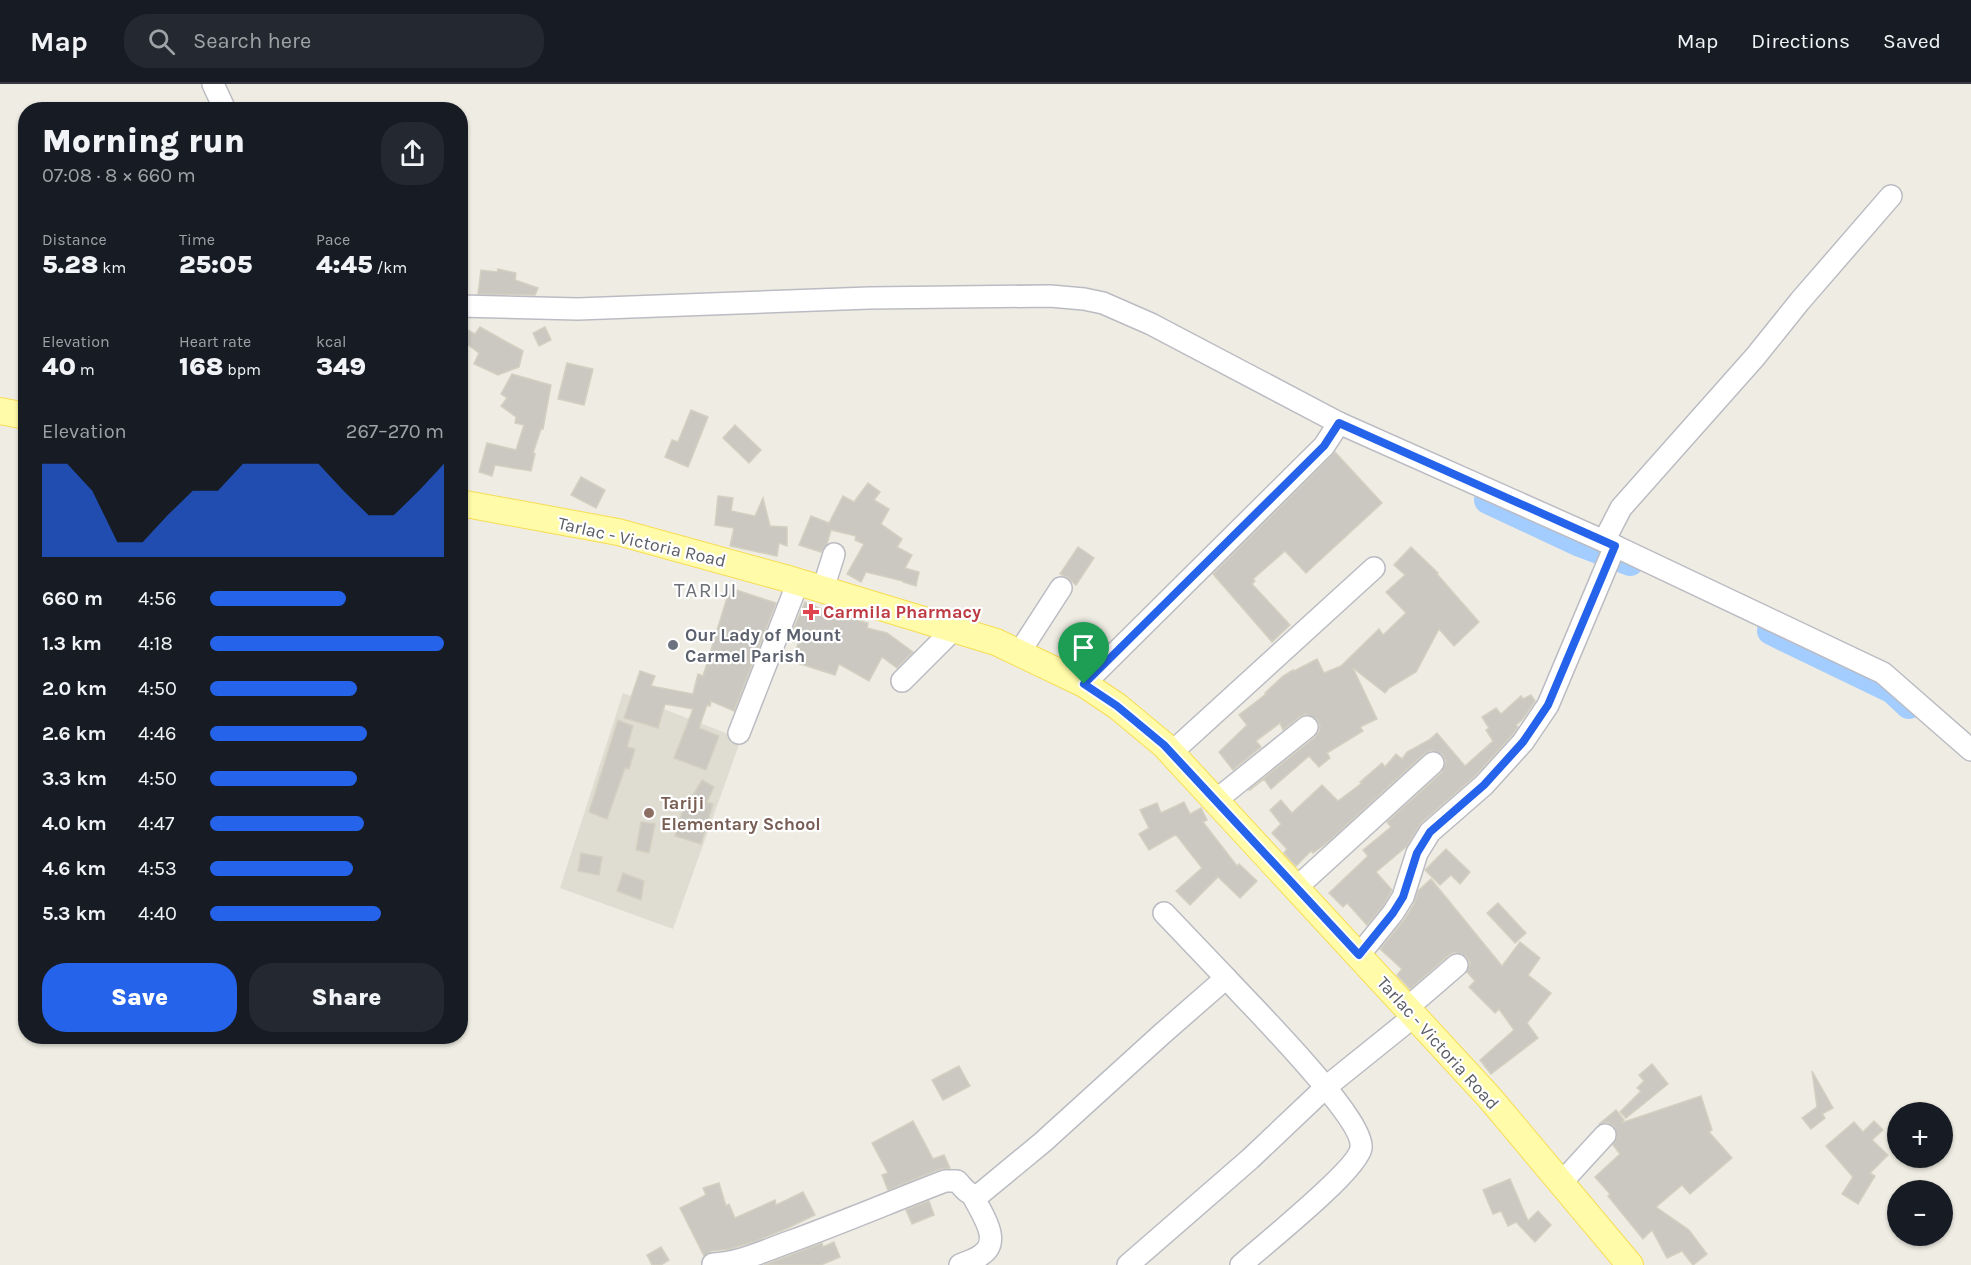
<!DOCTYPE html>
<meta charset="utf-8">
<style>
body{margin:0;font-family:Karla,sans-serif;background:#242831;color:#f1f3f6;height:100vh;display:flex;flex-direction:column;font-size:22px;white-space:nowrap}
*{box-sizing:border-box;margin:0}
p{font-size:20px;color:#9ea1a6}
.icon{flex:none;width:33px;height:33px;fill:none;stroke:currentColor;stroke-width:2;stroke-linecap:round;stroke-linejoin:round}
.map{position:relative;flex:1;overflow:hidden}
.sheet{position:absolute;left:18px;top:18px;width:450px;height:942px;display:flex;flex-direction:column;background:#171b24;border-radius:24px;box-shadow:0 2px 4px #0004}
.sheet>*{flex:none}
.fabs{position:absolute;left:1887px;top:1018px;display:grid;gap:12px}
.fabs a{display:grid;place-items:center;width:66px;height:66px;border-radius:50%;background:#171b24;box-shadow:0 2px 4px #0004;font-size:30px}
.pin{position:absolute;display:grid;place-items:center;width:51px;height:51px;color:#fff;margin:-62px -26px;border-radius:50% 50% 50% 0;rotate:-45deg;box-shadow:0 0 6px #0007}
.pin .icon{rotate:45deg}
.round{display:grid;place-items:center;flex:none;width:63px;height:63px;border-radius:24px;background:#242831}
.head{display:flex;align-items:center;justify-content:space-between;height:102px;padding:0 24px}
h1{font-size:33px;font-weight:800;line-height:45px}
.figures{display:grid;grid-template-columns:repeat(3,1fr);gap:9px;height:102px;padding:6px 24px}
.figures div{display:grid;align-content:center}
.figures b{font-size:26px;font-weight:800}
.figures small{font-size:16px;font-weight:400}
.figures p{font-size:16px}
.chart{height:168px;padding:12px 24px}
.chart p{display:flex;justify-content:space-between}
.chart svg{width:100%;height:108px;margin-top:6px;fill:#2563eb;opacity:.7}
.button{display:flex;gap:12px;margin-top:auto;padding:12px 24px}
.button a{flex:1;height:69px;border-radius:24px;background:#2563eb;color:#fff;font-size:24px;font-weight:800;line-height:69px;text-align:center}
.button a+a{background:#242831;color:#f1f3f6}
ul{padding:0 24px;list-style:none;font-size:20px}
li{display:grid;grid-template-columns:96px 72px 1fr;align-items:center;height:45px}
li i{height:15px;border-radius:8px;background:#2563eb}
header{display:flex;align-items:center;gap:36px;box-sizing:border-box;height:84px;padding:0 30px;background:#171b24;border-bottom:2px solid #363941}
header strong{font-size:28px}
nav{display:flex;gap:33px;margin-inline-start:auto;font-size:21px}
.search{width:420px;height:54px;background:#242831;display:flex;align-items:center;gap:15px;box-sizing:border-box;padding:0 21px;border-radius:24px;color:#9ea1a6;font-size:22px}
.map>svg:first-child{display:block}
</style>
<header>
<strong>Map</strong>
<div class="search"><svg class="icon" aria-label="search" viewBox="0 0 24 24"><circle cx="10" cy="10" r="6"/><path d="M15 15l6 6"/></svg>Search here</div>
<nav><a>Map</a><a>Directions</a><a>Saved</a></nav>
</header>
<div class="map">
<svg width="1971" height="1181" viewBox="0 0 1971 1181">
<rect width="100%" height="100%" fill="#efede3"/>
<path fill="#dfddd2" d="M 623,609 L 741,655 L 673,845 L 560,804 Z"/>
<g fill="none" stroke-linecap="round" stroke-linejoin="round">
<g stroke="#a3ccff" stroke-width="28">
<path d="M 1488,416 L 1580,459 L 1630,478"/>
<path d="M 1771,547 L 1893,606 L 1909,621"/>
</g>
</g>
<g fill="#cac8c0" stroke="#d4d0c1" stroke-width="1.5">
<path d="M 498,185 L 516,189 L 515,196 L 538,204 L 535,211 L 478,210 L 481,186 L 497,188 Z"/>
<path d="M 480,243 L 523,267 L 519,283 L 498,291 L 474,280 L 479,269 L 460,255 L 466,245 L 475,250 Z"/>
<path d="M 545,243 L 551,256 L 539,262 L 533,249 Z"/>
<path d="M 567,279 L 593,285 L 584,321 L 558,315 Z"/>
<path d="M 512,290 L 551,301 L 543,345 L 541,345 L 533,369 L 535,370 L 531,387 L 495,381 L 492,392 L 479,388 L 487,359 L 516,366 L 524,341 L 515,339 L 516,333 L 501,322 L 507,314 L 501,310 Z"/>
<path d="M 691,326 L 708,333 L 688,383 L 665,373 L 672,356 L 678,358 Z"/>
<path d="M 735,341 L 761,366 L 749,379 L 723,354 Z"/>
<path d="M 1335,368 L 1382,419 L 1306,489 L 1285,467 L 1253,495 L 1255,497 L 1252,500 L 1290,541 L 1272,558 L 1213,490 Z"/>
<path d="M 581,393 L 605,406 L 596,424 L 571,411 Z"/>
<path d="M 868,399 L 880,408 L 874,416 L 889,425 L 881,440 L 902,455 L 897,463 L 912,471 L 905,484 L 919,488 L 916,502 L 903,498 L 903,497 L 866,488 L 861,498 L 847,490 L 864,460 L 855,456 L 856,452 L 831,446 L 827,460 L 821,468 L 799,461 L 811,432 L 829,439 L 843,412 L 854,418 Z"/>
<path d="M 718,412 L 733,414 L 731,427 L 755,432 L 763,414 L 770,442 L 787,443 L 787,462 L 779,459 L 777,472 L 730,462 L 734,444 L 715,441 Z"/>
<path d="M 1078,463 L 1094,474 L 1076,501 L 1068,494 L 1060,490 Z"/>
<path d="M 1411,463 L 1438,489 L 1437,490 L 1479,538 L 1454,562 L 1439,545 L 1416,588 L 1389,604 L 1385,609 L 1353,584 L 1377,635 L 1360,643 L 1363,647 L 1327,669 L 1330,674 L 1319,683 L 1309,672 L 1271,705 L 1264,695 L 1250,706 L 1249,706 L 1315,653 L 1319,648 L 1320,642 L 1317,635 L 1306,630 L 1299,633 L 1283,646 L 1280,639 L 1256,657 L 1261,663 L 1233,686 L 1219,668 L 1247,641 L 1239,631 L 1266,610 L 1265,609 L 1283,592 L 1293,586 L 1294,587 L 1317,575 L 1324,589 L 1341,582 L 1379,545 L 1383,551 L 1406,529 L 1386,508 L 1405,491 L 1394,481 Z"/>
<path d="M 730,504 L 776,519 L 734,627 L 711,617 L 710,622 L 707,621 L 699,644 L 719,652 L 706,686 L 674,674 L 693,625 L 665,620 L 658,644 L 624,634 L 640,587 L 655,592 L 651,602 L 693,610 L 698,590 L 703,592 Z"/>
<path d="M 805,518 L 843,535 L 844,532 L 868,539 L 867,544 L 887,549 L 913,568 L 897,584 L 882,573 L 869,597 L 839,580 L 835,591 L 791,577 L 802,550 L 793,546 Z"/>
<path d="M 1531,611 L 1535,617 L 1522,636 L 1516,641 L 1518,643 L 1513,650 L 1475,692 L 1421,739 L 1407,762 L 1376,788 L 1392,806 L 1383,822 L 1367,841 L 1347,819 L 1343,823 L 1329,809 L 1368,772 L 1363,766 L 1391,743 L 1387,738 L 1442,688 L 1446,677 L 1442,670 L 1431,666 L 1424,670 L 1328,758 L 1313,769 L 1311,767 L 1296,782 L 1284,769 L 1287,765 L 1272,749 L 1281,740 L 1270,726 L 1281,716 L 1292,729 L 1322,701 L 1338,717 L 1362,699 L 1360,698 L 1382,679 L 1385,683 L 1396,670 L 1402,675 L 1407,668 L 1429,656 L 1437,649 L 1465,682 L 1493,657 L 1486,646 L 1489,644 L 1482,633 L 1496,624 L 1501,630 L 1521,612 L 1523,615 Z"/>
<path d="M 618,636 L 633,642 L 627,663 L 635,665 L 629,685 L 625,684 L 607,735 L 589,728 Z"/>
<path d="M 702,696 L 714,703 L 707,718 L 713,720 L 701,760 L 675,752 L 687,712 L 692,713 Z"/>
<path d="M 1184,718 L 1190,730 L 1201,724 L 1207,736 L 1203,738 L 1237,782 L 1239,780 L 1257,797 L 1240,814 L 1218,793 L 1190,821 L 1176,807 L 1202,784 L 1177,752 L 1175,751 L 1149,766 L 1139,750 L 1149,744 L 1140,726 L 1157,719 L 1161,729 Z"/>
<path d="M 641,738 L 655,740 L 649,769 L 636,766 Z"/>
<path d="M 1446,765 L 1470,788 L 1460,800 L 1451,791 L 1440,801 L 1425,786 Z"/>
<path d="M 581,769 L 602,773 L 599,791 L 578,787 Z"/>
<path d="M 623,789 L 644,797 L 641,816 L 617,807 Z"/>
<path d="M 1431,795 L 1502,882 L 1520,858 L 1540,874 L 1528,891 L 1551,909 L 1527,939 L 1538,954 L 1491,990 L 1480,976 L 1514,946 L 1499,925 L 1495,929 L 1469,903 L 1475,897 L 1467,888 L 1470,879 L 1466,872 L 1455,868 L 1449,871 L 1410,905 L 1397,891 L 1402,885 L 1380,865 L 1404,836 L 1414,820 L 1418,807 Z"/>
<path d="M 1498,819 L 1526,849 L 1515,859 L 1487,829 Z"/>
<path d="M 1652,980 L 1668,1000 L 1626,1034 L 1620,1028 L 1641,1007 L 1637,1004 L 1644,997 L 1639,991 Z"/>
<path d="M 959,982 L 970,1002 L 943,1016 L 932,996 Z"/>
<path d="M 1812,987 L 1833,1024 L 1822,1030 L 1825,1034 L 1811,1045 L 1802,1034 L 1817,1023 Z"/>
<path d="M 1701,1012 L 1712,1046 L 1709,1048 L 1732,1074 L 1690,1110 L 1682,1101 L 1656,1123 L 1689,1146 L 1707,1170 L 1693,1181 L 1682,1167 L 1667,1174 L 1652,1146 L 1643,1155 L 1608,1112 L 1610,1110 L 1595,1093 L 1620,1070 L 1613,1061 L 1617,1053 L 1614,1042 L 1607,1038 L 1599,1040 L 1616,1026 L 1624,1036 L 1621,1039 Z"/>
<path d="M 913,1037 L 933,1075 L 944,1071 L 950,1084 L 940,1085 L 888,1106 L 882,1091 L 888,1089 L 872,1059 Z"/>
<path d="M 1874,1037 L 1883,1046 L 1872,1056 L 1888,1071 L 1870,1089 L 1875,1092 L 1858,1120 L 1842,1110 L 1853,1093 L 1826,1062 L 1854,1038 L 1863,1048 Z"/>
<path d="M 1510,1095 L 1528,1137 L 1538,1127 L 1551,1141 L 1535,1158 L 1516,1138 L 1508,1142 L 1501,1127 L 1493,1130 L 1483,1106 Z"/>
<path d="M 719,1099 L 726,1122 L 729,1120 L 735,1134 L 775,1116 L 776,1121 L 803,1108 L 815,1131 L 788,1144 L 756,1157 L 730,1165 L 711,1167 L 704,1172 L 680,1124 L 706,1111 L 703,1104 Z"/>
<path d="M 929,1117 L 934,1131 L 912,1140 L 906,1126 Z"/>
<path d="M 834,1158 L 840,1173 L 821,1181 L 764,1181 L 822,1159 L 823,1163 Z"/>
<path d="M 661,1163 L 669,1176 L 661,1181 L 652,1181 L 647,1171 Z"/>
</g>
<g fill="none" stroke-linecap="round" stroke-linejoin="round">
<defs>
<g id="minor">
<path d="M 213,0 L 225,26"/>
<path d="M 460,222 L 578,225 L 869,214 L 1050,212 L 1084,215 L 1103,219 L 1151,240 L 1339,339"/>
<path d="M 1604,457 L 1621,424 L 1755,273 L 1800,217 L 1891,112"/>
<path d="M 823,505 L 834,470"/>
<path d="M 1019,569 L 1061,504"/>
<path d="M 902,597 L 954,545"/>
<path d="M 1084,600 L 1324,362 L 1339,339 L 1615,462 L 1883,589 L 1971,666"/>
<path d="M 739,649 L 798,498"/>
<path d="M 1171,669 L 1374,484"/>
<path d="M 1215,717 L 1307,643"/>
<path d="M 1296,804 L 1433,679"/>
<path d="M 1164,829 L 1226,894"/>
<path d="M 1359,871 L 1393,829 L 1403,813 L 1417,769 L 1430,748 L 1484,701 L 1523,658 L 1548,621 L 1615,462"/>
<path d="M 1406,925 L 1457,881"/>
<path d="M 1561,1099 L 1605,1051"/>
<path d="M 713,1180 C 739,1179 764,1167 789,1158 C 841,1139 893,1117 945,1097 L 957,1097 C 964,1104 968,1113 980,1110 L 1043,1058 L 1163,949 L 1226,894 C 1250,920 1365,1035 1361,1064 C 1358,1086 1262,1162 1241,1181"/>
<path d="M 960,1181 C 966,1178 975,1176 981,1171 C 1003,1157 981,1129 973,1112"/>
<path d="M 1128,1181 L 1250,1075 L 1326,1003 L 1413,933"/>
</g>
<g id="major">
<path d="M 0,327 L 26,332"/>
<path d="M 460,419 L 618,448 L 785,494 L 996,558 L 1084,600 L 1117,622 L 1164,661 L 1489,1013 L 1630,1181"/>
</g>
</defs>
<use href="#minor" stroke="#bbbcc3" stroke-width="24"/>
<use href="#major" stroke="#f7dc54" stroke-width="28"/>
<use href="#minor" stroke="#fff" stroke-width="21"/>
<use href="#major" stroke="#fffba8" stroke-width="26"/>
</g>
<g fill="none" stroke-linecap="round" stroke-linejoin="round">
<defs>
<path id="route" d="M 1339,339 L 1615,462 L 1548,621 L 1523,658 L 1484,701 L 1430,748 L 1417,769 L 1403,813 L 1393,829 L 1359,871 L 1164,661 L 1117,622 L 1084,600 L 1324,362 Z"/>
</defs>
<use href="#route" stroke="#fff" stroke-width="12"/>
<use href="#route" stroke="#2563eb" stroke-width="8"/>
</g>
<path fill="#e0444e" stroke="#fff" stroke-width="2" d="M808 519h6v6h6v6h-6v6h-6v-6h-6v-6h6z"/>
<circle fill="#6b7280" stroke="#fff" stroke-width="2" cx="673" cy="561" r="6"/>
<circle fill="#8d6e63" stroke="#fff" stroke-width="2" cx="649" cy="729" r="6"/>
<g text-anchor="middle" stroke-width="4.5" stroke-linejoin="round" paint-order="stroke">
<g font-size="18" fill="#5b5e65" stroke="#fff">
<text transform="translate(642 458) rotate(13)" y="6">Tarlac - Victoria Road</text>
<text transform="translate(1438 959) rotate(48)" y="6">Tarlac - Victoria Road</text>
</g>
<g font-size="18" font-weight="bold" fill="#be3a42" stroke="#fff" text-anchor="start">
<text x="823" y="534">Carmila Pharmacy</text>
</g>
<g font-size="18" font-weight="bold" fill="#5b616d" stroke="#fff" text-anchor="start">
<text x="685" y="557">Our Lady of Mount<tspan x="685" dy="21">Carmel Parish</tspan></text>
</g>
<g font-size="18" font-weight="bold" fill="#785e54" stroke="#fff" text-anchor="start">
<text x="661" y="725">Tariji<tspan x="661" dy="21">Elementary School</tspan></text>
</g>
<g font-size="21" letter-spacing="1.5" fill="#6c7077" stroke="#fff">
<text x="706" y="513">TARIJI</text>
</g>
</g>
</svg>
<div class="fabs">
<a>+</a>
<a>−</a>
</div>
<div class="pin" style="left:1084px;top:600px;background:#1e9e55"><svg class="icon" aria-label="arrive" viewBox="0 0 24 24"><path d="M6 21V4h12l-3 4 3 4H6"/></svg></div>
<section class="sheet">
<div class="head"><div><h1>Morning run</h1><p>07:08 · 8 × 660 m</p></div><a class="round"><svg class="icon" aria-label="share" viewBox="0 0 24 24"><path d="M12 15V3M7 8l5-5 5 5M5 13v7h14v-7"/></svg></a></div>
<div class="figures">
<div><p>Distance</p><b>5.28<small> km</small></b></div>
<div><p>Time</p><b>25:05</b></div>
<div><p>Pace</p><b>4:45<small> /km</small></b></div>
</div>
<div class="figures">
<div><p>Elevation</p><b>40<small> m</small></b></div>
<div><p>Heart rate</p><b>168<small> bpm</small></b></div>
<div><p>kcal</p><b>349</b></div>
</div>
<div class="chart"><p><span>Elevation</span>267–270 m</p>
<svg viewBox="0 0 160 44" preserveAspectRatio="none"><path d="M0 44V6L10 6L20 17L30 38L40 38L50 27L60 17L70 17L80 6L90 6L100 6L110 6L120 17L130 27L140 27L150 17L160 6V44z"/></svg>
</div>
<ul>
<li><b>660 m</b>4:56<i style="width:58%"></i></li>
<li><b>1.3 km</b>4:18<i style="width:100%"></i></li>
<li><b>2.0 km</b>4:50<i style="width:63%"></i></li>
<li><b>2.6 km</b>4:46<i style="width:67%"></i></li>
<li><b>3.3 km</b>4:50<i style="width:63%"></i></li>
<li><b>4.0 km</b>4:47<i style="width:66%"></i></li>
<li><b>4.6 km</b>4:53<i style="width:61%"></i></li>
<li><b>5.3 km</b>4:40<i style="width:73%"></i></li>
</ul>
<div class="button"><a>Save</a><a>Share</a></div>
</section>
</div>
